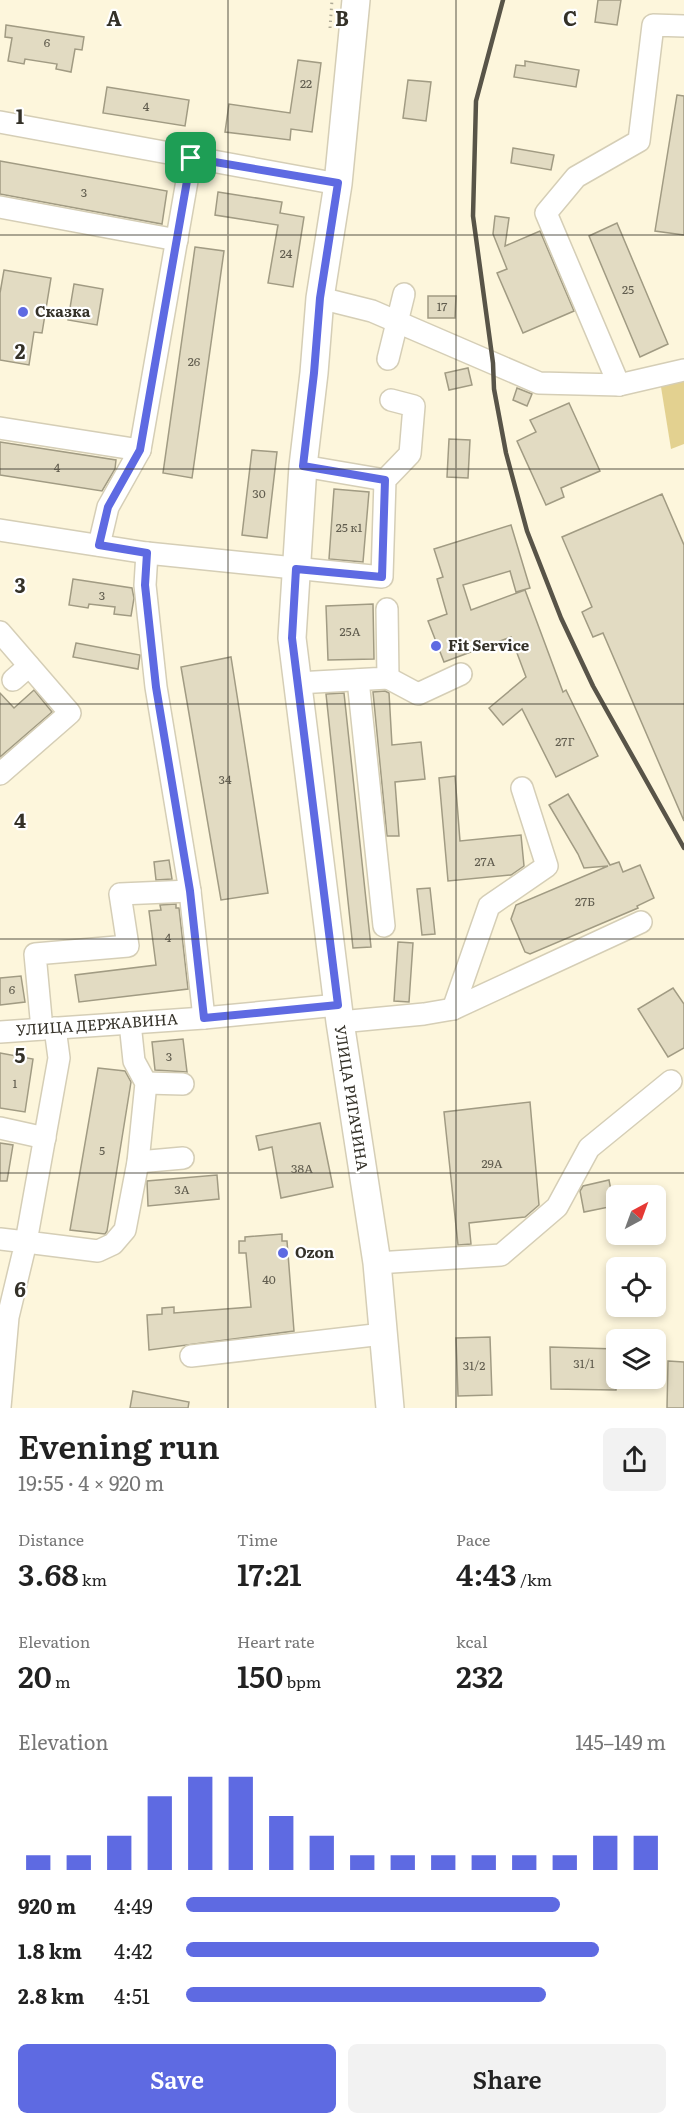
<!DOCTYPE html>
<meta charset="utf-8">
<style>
body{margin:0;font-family:Literata,serif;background:#f2f2f2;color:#222;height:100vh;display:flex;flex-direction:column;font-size:22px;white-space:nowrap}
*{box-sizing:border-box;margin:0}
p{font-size:20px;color:#767676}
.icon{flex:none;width:33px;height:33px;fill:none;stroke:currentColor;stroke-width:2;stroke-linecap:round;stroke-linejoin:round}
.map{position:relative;height:1408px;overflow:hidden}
.side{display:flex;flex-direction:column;background:#fff;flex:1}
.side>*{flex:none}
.needle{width:39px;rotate:41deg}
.buttons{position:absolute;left:606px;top:1185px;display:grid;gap:12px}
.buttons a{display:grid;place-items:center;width:60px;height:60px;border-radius:9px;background:#fff;box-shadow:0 3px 9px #0003;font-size:30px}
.pin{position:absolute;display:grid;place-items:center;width:51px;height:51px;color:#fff;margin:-26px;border-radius:12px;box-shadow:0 3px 9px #0006}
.round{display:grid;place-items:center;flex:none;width:63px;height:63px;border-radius:9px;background:#f2f2f2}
.summary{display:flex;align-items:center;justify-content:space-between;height:102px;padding:0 18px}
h1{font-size:33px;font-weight:600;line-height:45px}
.stats{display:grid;grid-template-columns:repeat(3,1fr);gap:9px;height:102px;padding:6px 18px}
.stats div{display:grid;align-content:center}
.stats b{font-size:30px;font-weight:600}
.stats small{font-size:16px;font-weight:400}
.stats p{font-size:16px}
.chart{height:168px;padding:12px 18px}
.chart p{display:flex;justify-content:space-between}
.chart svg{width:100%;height:108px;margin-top:6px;stroke:#5e6ae2;stroke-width:6}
.action{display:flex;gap:12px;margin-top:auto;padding:12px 18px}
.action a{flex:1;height:69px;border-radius:9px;background:#5e6ae2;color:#fff;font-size:24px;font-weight:600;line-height:69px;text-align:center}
.action a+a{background:#f2f2f2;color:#222}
ul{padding:0 18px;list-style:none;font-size:20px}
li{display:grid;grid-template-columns:96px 72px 1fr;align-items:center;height:45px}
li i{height:15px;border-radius:8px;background:#5e6ae2}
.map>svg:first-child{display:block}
</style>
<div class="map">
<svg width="684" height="1408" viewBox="0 0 684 1408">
<rect width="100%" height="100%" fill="#fdf6dc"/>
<path fill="#e3d190" d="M 684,375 L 684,444 L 671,449 L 661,387 L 675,377 Z"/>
<g fill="#e2dbc2" stroke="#a19b83" stroke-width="1.5">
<path d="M 598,0 L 621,0 L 617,25 L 595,22 Z"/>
<path d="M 6,25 L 84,37 L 82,50 L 75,49 L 71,72 L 56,69 L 57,64 L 25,59 L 24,64 L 8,61 L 12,38 L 5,37 Z"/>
<path d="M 298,60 L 321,63 L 312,132 L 291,129 L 290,140 L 225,132 L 229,104 L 290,113 Z"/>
<path d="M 525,61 L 579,70 L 576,87 L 514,77 L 516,65 L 525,66 Z"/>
<path d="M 408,80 L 431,82 L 426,121 L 403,118 Z"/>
<path d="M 107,87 L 189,100 L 185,126 L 103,113 Z"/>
<path d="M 677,95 L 684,96 L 684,235 L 655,231 Z"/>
<path d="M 513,148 L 554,155 L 551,170 L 511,163 Z"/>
<path d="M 0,161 L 167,191 L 162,224 L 0,194 Z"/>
<path d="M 218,192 L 282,202 L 280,213 L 304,217 L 293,287 L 268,283 L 278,225 L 215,215 Z"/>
<path d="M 495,216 L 509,218 L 505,246 L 540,231 L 574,311 L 523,333 L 497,273 L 507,269 L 493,234 Z"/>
<path d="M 617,223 L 668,344 L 640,357 L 589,236 Z"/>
<path d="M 195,247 L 224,251 L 192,478 L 163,473 Z"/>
<path d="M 4,270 L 51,278 L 42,333 L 34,332 L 29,365 L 0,360 L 0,293 Z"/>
<path d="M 74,284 L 103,289 L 97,325 L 68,320 Z"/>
<path d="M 428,296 L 456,296 L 455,318 L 428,318 Z"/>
<path d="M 468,368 L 472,385 L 449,390 L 445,373 Z"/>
<path d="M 517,388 L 532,394 L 527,406 L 513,400 Z"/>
<path d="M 569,403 L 600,471 L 561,488 L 564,497 L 546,505 L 517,441 L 536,432 L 530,420 Z"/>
<path d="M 449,439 L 470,440 L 468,478 L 447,477 Z"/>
<path d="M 0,442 L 116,460 L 115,469 L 102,491 L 0,475 Z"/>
<path d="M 252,450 L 277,452 L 267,538 L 242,535 Z"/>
<path d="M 334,489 L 369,492 L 363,562 L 329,559 Z"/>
<path d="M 662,494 L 684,545 L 684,821 L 603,633 L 593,637 L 582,612 L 592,607 L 562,537 Z"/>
<path d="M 511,525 L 530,588 L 516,592 L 510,571 L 463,585 L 471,610 L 525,590 L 563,692 L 566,690 L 598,756 L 556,777 L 522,709 L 503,725 L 489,708 L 526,677 L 511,637 L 444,662 L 428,621 L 447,614 L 437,579 L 443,577 L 434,549 Z"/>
<path d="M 73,579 L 132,588 L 134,598 L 131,616 L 114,614 L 115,607 L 89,604 L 88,608 L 69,605 Z"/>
<path d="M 373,604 L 374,659 L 328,660 L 326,606 Z"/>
<path d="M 76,643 L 140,655 L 138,669 L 73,657 Z"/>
<path d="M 231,657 L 268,893 L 221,900 L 181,667 Z"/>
<path d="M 34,690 L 52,712 L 0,757 L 0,693 L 14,708 Z"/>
<path d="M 385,691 L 389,693 L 392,745 L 421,742 L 425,779 L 395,782 L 399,836 L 387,836 L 373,692 Z"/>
<path d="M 344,693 L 371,947 L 353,948 L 326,694 Z"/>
<path d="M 455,776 L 460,841 L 521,835 L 524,866 L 511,875 L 448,881 L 439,778 Z"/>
<path d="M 568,794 L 610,865 L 619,862 L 623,872 L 640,865 L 654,898 L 637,906 L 638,908 L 530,954 L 525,952 L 511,919 L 516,905 L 608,866 L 584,868 L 578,854 L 549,805 Z"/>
<path d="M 169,860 L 172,879 L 156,880 L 154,862 Z"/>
<path d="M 430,888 L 435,934 L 422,935 L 417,889 Z"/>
<path d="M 176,904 L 176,908 L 179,908 L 188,989 L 79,1002 L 75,975 L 156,965 L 149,911 L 161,910 L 160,905 Z"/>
<path d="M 398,942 L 413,943 L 409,1002 L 394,1001 Z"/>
<path d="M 21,976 L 25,1002 L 0,1005 L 0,978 Z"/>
<path d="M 673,988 L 684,1004 L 684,1048 L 668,1057 L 638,1009 Z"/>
<path d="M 183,1039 L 187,1072 L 155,1070 L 152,1042 Z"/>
<path d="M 0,1053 L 33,1059 L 25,1112 L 0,1108 Z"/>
<path d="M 98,1068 L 125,1071 L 131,1082 L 107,1231 L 105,1234 L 70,1230 Z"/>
<path d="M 530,1102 L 539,1205 L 525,1217 L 469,1223 L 471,1244 L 458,1245 L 444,1112 Z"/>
<path d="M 320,1123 L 333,1187 L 281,1198 L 272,1147 L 259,1150 L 256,1136 Z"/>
<path d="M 0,1143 L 13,1145 L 7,1181 L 0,1181 Z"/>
<path d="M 217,1175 L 219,1199 L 148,1206 L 147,1181 Z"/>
<path d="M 609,1180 L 614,1206 L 584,1212 L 580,1191 L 583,1186 Z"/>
<path d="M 282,1234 L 282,1241 L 287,1241 L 294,1331 L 149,1350 L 147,1315 L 162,1314 L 162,1308 L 174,1307 L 174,1313 L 251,1307 L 246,1253 L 239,1253 L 239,1241 L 245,1241 L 245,1237 Z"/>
<path d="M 490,1337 L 492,1395 L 458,1396 L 456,1338 Z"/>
<path d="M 550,1347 L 616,1349 L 616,1390 L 551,1389 Z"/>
<path d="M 668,1361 L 684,1362 L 684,1408 L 667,1408 Z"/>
<path d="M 133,1391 L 189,1402 L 188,1408 L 130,1408 Z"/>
</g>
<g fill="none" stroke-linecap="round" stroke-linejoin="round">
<defs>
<g id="minor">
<path d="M 0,122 L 338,184"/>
<path d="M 0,207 L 177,240"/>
<path d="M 320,298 L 372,311 L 539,383 L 619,385 L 684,370"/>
<path d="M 388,359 L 404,294"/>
<path d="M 619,385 L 546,213 L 576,177 L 639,141 L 653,25 L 684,26"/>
<path d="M 0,428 L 140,450"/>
<path d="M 303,466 L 385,480"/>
<path d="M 0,530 L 147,553 L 382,577 L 385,480 L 410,454 L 414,406 L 391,400"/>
<path d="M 99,545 L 108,507 L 140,450 L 191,158"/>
<path d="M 147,553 L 145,585 L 156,687 L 190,891 L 204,1018"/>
<path d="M 0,632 L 70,713 L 0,774"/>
<path d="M 388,678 L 418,694 L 461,674"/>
<path d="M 13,680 L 29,666"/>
<path d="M 358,680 L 384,926"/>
<path d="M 297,683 L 388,678 L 387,609"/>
<path d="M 453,1009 L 489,906 L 547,866 L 522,788"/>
<path d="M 340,1022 L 424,1014 L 453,1009 L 641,922"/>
<path d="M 55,1028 L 59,1058 L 26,1242 L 98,1251 L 113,1244 L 125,1230 L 138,1162 L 146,1083 L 134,1061 L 130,1023"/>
<path d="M 42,1029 L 35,954 L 128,946 L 120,894 L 190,891"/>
<path d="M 0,1032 L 204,1018 L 338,1005"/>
<path d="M 146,1083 L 183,1084"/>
<path d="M 0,1128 L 45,1138"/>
<path d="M 138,1162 L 183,1158"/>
<path d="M 0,1239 L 26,1242 L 8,1317 L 0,1407"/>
<path d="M 377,1263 L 501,1255 L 557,1207 L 589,1148 L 671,1081"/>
<path d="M 191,1356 L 383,1334"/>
</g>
<path id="major" d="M 356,0 L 338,184 L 320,298 L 314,373 L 303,466 L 292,638 L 340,1022 L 377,1263 L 390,1408"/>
</defs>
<use href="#minor" stroke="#d5ceb6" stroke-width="24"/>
<use href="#major" stroke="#d5ceb6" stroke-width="30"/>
<path stroke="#afaa96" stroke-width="3" stroke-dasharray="1.5 4.5" stroke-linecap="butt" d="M 330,28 L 332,0"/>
<use href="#minor" stroke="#fff" stroke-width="21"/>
<use href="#major" stroke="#fff" stroke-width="27"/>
<path stroke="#585448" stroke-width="4.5" d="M 503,0 L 476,101 L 473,216 L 493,363 L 494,389 L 506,453 L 527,531 L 561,618 L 593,686 L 684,848"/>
</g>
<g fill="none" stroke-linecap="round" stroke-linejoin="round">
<defs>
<path id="route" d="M 191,158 L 338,183 L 320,298 L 314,373 L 303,466 L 385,480 L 382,577 L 296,569 L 292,638 L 338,1005 L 204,1018 L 190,891 L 156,687 L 145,585 L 147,553 L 99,545 L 108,507 L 140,450 Z"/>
</defs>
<use href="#route" stroke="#fff" stroke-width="12"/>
<use href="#route" stroke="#5e6ae2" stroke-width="8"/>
</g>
<path fill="none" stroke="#343128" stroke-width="1.5" stroke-opacity="0.55" d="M 228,0 L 228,1408M 456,0 L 456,1408M 0,235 L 684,235M 0,469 L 684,469M 0,704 L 684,704M 0,939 L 684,939M 0,1173 L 684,1173"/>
<g fill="#5e6ae2" stroke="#fff" stroke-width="2">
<circle cx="23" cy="312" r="6"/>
<circle cx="436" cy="646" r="6"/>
<circle cx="283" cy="1253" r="6"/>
</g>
<g text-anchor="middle" stroke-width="4.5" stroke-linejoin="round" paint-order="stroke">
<g font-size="12" fill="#605c4e">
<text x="47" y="47">6</text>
<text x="306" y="88">22</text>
<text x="146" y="111">4</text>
<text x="84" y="197">3</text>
<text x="286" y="258">24</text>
<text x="628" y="294">25</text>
<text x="442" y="311">17</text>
<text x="194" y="366">26</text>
<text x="57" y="472">4</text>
<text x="259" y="498">30</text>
<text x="349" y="532">25 к1</text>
<text x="102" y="600">3</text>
<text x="350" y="636">25А</text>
<text x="565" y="746">27Г</text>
<text x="225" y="784">34</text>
<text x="485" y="866">27А</text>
<text x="585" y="906">27Б</text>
<text x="168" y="942">4</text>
<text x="12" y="994">6</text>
<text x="169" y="1061">3</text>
<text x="15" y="1088">1</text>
<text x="102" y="1155">5</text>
<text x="492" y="1168">29А</text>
<text x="302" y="1173">38А</text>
<text x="182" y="1194">3А</text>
<text x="269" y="1284">40</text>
<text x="584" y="1368">31/1</text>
<text x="474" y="1370">31/2</text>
</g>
<g font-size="15" font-weight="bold" fill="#343128" stroke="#fff" text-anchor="start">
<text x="35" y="317">Сказка</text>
<text x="448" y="651">Fit Service</text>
<text x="295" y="1258">Ozon</text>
</g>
<g font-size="15" fill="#343128" stroke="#fff">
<text transform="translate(97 1025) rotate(-4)" y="5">УЛИЦА ДЕРЖАВИНА</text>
<text transform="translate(351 1098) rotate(81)" y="5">УЛИЦА РИГАЧИНА</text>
</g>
</g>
<g font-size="20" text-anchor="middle" font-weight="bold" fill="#343128" stroke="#fff" stroke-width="4.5" stroke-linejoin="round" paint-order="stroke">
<text x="114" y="26">A</text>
<text x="342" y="26">B</text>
<text x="570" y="26">C</text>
<text x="20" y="124">1</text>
<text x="20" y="359">2</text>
<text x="20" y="593">3</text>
<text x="20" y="828">4</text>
<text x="20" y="1063">5</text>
<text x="20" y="1297">6</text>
</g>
</svg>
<div class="buttons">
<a><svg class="needle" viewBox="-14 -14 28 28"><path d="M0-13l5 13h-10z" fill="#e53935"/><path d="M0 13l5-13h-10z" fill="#767676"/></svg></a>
<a><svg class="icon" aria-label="locate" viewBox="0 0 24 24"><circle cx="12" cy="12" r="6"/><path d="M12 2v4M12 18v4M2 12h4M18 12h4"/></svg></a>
<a><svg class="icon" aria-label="layers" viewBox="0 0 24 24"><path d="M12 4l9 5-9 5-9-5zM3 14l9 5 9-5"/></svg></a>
</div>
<div class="pin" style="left:191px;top:158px;background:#1e9e55"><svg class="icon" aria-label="arrive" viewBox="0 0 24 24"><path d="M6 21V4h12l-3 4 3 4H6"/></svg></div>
</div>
<section class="side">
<div class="summary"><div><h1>Evening run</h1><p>19:55 · 4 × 920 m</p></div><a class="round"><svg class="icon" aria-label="share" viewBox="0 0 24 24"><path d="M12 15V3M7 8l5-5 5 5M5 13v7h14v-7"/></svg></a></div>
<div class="stats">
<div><p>Distance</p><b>3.68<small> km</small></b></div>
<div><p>Time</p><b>17:21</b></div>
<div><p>Pace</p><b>4:43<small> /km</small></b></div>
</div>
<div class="stats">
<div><p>Elevation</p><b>20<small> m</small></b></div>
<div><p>Heart rate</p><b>150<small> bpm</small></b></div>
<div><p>kcal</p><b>232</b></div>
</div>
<div class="chart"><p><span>Elevation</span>145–149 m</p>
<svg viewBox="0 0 160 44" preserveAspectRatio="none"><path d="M5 44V38M15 44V38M25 44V30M35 44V14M45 44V6M55 44V6M65 44V22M75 44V30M85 44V38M95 44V38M105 44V38M115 44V38M125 44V38M135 44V38M145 44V30M155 44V30"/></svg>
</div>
<ul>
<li><b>920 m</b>4:49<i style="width:78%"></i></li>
<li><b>1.8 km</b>4:42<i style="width:86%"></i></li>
<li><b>2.8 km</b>4:51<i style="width:75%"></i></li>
</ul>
<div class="action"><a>Save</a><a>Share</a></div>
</section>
